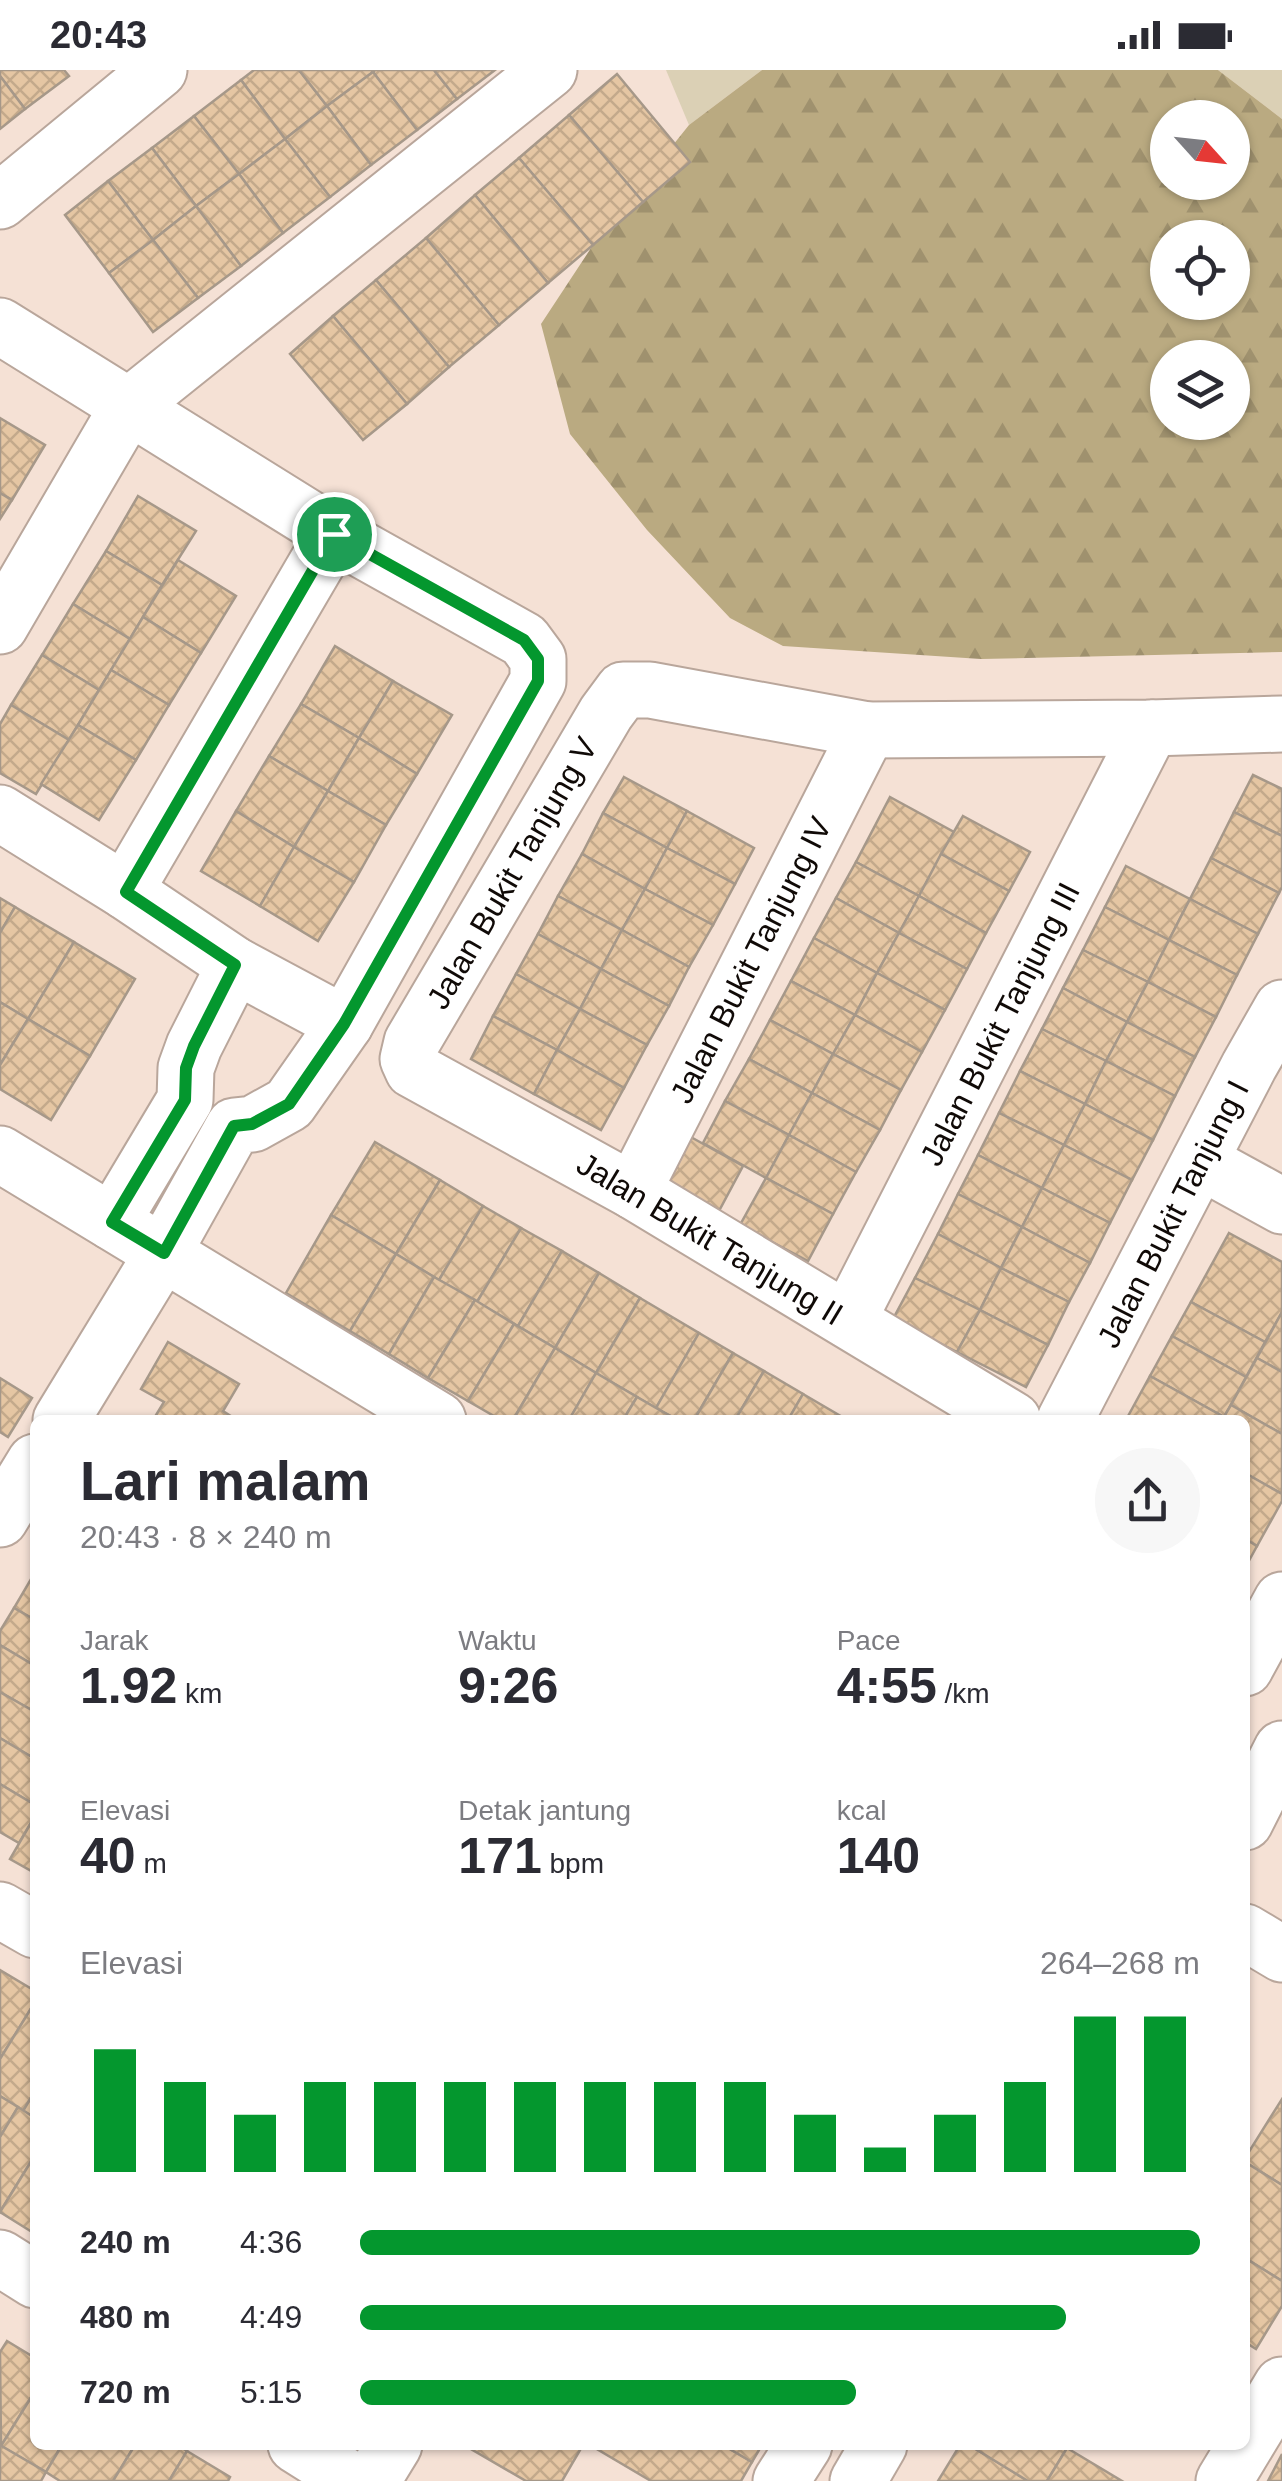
<!DOCTYPE html>
<html lang="id">
<meta charset="utf-8">
<style>
body{margin:0;font-family:Helvetica,sans-serif;background:#f7f7f7;color:#2b2b33;height:100vh;display:flex;flex-direction:column;font-size:38px;white-space:nowrap}
*{box-sizing:border-box;margin:0}
p{font-size:32px;color:#7c7c81}
.icon{flex:none;width:55px;height:55px;fill:none;stroke:currentColor;stroke-width:2;stroke-linecap:round;stroke-linejoin:round}
.map{position:relative;flex:1;overflow:hidden}
.details{position:absolute;left:30px;top:1345px;width:1220px;height:1035px;display:flex;flex-direction:column;background:#fff;border-radius:15px;box-shadow:0 2px 8px #0004}
.details>*{flex:none}
.needle{width:65px;rotate:117deg}
.fabs{position:absolute;left:1150px;top:30px;display:grid;gap:20px}
.fabs a{display:grid;place-items:center;width:100px;height:100px;border-radius:50%;background:#fff;box-shadow:0 2px 8px #0004;font-size:50px}
.pin{position:absolute;display:grid;place-items:center;width:85px;height:85px;color:#fff;margin:-42px;border:5px solid #fff;border-radius:50%;box-shadow:0 2px 10px #0007}
.round{display:grid;place-items:center;flex:none;width:105px;height:105px;border-radius:52px;background:#f7f7f7}
.overview{display:flex;align-items:center;justify-content:space-between;height:170px;padding:0 50px}
h1{font-size:55px;font-weight:700;line-height:75px}
.metrics{display:grid;grid-template-columns:repeat(3,1fr);gap:15px;height:170px;padding:10px 50px}
.metrics div{display:grid;align-content:center}
.metrics b{font-size:50px;font-weight:700}
.metrics small{font-size:28px;font-weight:400}
.metrics p{font-size:28px}
.chart{height:280px;padding:20px 50px}
.chart p{display:flex;justify-content:space-between}
.chart svg{width:100%;height:180px;margin-top:10px;stroke:#04972e;stroke-width:6}
ul{padding:0 50px;list-style:none;font-size:32px}
li{display:grid;grid-template-columns:160px 120px 1fr;align-items:center;height:75px}
li i{height:25px;border-radius:12px;background:#04972e}
.status{display:flex;justify-content:space-between;align-items:center;height:70px;padding:0 50px;background:#fff;direction:ltr}
.status svg{height:28px;fill:currentColor}
.map>svg:first-child{display:block}
</style>
<div class="status"><b>20:43</b><svg viewBox="0 0 49 12"><path d="M0 12V9h3v3zM5 12V6h3v6zM10 12V3h3v9zM15 12V0h3v12zM26 1h20v11H26zM47 4h2v5h-2z"/></svg></div>
<div class="map">
<svg width="1282" height="2411" viewBox="0 0 1282 2411">
<defs>
<pattern id="forest-firs" width="22" height="20" patternUnits="userSpaceOnUse" patternTransform="scale(2.5)"><rect width="22" height="20" fill="#baaa81"/><path d="M5 1l3.5 6h-7zM16 11l3.5 6h-7z" fill="#9f916e"/></pattern>
<pattern id="building-cross-hatch" width="8" height="8" patternUnits="userSpaceOnUse" patternTransform="scale(2.5)"><rect width="8" height="8" fill="#e5c6a3"/><path d="M0 0l8 8M0 8l8-8" fill="none" stroke="#c3a98b"/></pattern>
</defs>
<rect width="100%" height="100%" fill="#f5e1d5"/>
<g fill="#dbd0b5">
<path d="M 666,0 L 762,0 L 689,55 Z"/>
<path d="M 1218,0 L 1282,0 L 1282,49 Z"/>
</g>
<path fill="url(#forest-firs)" fill-rule="evenodd" d="M 762,0 L 1218,0 L 1282,49 L 1282,582 L 981,589 L 783,576 L 730,548 L 647,460 L 570,364 L 541,254 L 593,175 L 689,55 ZM 1168,48 L 1232,48 L 1232,112 L 1168,112 ZM 1168,168 L 1232,168 L 1232,232 L 1168,232 ZM 1168,288 L 1232,288 L 1232,352 L 1168,352 Z"/>
<g fill="url(#building-cross-hatch)" stroke="#a69889" stroke-width="2.5">
<path d="M 0,0 L 64,0 L 69,6 L 25,39 L 0,6 Z"/>
<path d="M 254,0 L 299,0 L 327,36 L 285,69 L 241,10 Z"/>
<path d="M 299,0 L 371,0 L 373,2 L 327,36 Z"/>
<path d="M 375,0 L 434,0 L 457,29 L 417,60 L 373,2 Z"/>
<path d="M 434,0 L 495,0 L 457,29 Z"/>
<path d="M 373,2 L 417,60 L 371,95 L 327,36 Z"/>
<path d="M 617,4 L 690,92 L 643,132 L 569,45 Z"/>
<path d="M 0,6 L 25,39 L 0,59 Z"/>
<path d="M 241,10 L 285,69 L 239,104 L 194,46 Z"/>
<path d="M 327,36 L 371,95 L 330,127 L 285,69 Z"/>
<path d="M 569,45 L 643,132 L 593,175 L 519,88 Z"/>
<path d="M 194,46 L 239,104 L 196,136 L 152,78 Z"/>
<path d="M 285,69 L 330,127 L 283,163 L 239,104 Z"/>
<path d="M 152,78 L 196,136 L 153,170 L 108,111 Z"/>
<path d="M 519,88 L 593,175 L 548,213 L 475,125 Z"/>
<path d="M 239,104 L 283,163 L 241,196 L 196,136 Z"/>
<path d="M 108,111 L 153,170 L 109,203 L 65,145 Z"/>
<path d="M 475,125 L 548,213 L 499,255 L 426,168 Z"/>
<path d="M 196,136 L 241,196 L 198,228 L 153,170 Z"/>
<path d="M 426,168 L 499,255 L 449,297 L 376,210 Z"/>
<path d="M 153,170 L 198,228 L 153,262 L 109,203 Z"/>
<path d="M 376,210 L 449,297 L 407,334 L 333,246 Z"/>
<path d="M 333,246 L 407,334 L 363,370 L 290,284 Z"/>
<path d="M 0,348 L 45,375 L 12,430 L 0,423 Z"/>
<path d="M 0,423 L 12,430 L 0,449 Z"/>
<path d="M 138,426 L 196,461 L 162,515 L 106,481 Z"/>
<path d="M 106,481 L 162,515 L 130,569 L 73,534 Z"/>
<path d="M 178,490 L 236,526 L 201,583 L 143,547 Z"/>
<path d="M 73,534 L 130,569 L 99,620 L 42,585 Z"/>
<path d="M 143,547 L 201,583 L 169,635 L 111,600 Z"/>
<path d="M 335,576 L 393,611 L 359,668 L 301,634 Z"/>
<path d="M 42,585 L 99,620 L 69,670 L 11,635 Z"/>
<path d="M 111,600 L 169,635 L 136,690 L 78,655 Z"/>
<path d="M 393,611 L 452,645 L 417,704 L 359,668 Z"/>
<path d="M 301,634 L 359,668 L 328,721 L 269,686 Z"/>
<path d="M 11,635 L 69,670 L 36,724 L 0,703 L 0,654 Z"/>
<path d="M 78,655 L 136,690 L 99,750 L 41,714 Z"/>
<path d="M 359,668 L 417,704 L 386,755 L 328,721 Z"/>
<path d="M 269,686 L 328,721 L 294,777 L 236,741 Z"/>
<path d="M 1253,705 L 1282,719 L 1282,766 L 1234,742 Z"/>
<path d="M 624,707 L 687,741 L 667,778 L 603,743 Z"/>
<path d="M 328,721 L 386,755 L 354,812 L 294,777 Z"/>
<path d="M 890,727 L 954,762 L 919,826 L 856,792 Z"/>
<path d="M 236,741 L 294,777 L 260,836 L 201,801 Z"/>
<path d="M 687,741 L 754,778 L 735,814 L 667,778 Z"/>
<path d="M 1234,742 L 1282,766 L 1282,817 L 1279,823 L 1211,788 Z"/>
<path d="M 603,743 L 667,778 L 645,819 L 582,784 Z"/>
<path d="M 963,746 L 1030,782 L 1009,821 L 941,784 Z"/>
<path d="M 294,777 L 354,812 L 318,871 L 260,836 Z"/>
<path d="M 667,778 L 735,814 L 713,855 L 645,819 Z"/>
<path d="M 582,784 L 645,819 L 622,860 L 558,826 Z"/>
<path d="M 941,784 L 1009,821 L 986,863 L 919,826 Z"/>
<path d="M 1211,788 L 1279,823 L 1258,864 L 1190,829 Z"/>
<path d="M 856,792 L 919,826 L 899,863 L 836,828 Z"/>
<path d="M 1126,796 L 1190,829 L 1169,870 L 1105,837 Z"/>
<path d="M 645,819 L 713,855 L 689,897 L 622,860 Z"/>
<path d="M 558,826 L 622,860 L 601,899 L 538,864 Z"/>
<path d="M 919,826 L 986,863 L 967,899 L 899,863 Z"/>
<path d="M 0,828 L 15,837 L 0,863 Z"/>
<path d="M 836,828 L 899,863 L 877,903 L 814,868 Z"/>
<path d="M 1190,829 L 1258,864 L 1237,905 L 1169,870 Z"/>
<path d="M 15,837 L 74,872 L 28,949 L 0,932 L 0,863 Z"/>
<path d="M 1105,837 L 1169,870 L 1148,912 L 1083,880 Z"/>
<path d="M 622,860 L 689,897 L 669,936 L 601,899 Z"/>
<path d="M 899,863 L 967,899 L 945,940 L 877,903 Z"/>
<path d="M 538,864 L 601,899 L 580,939 L 516,904 Z"/>
<path d="M 814,868 L 877,903 L 855,945 L 791,911 Z"/>
<path d="M 1169,870 L 1237,905 L 1216,947 L 1148,912 Z"/>
<path d="M 74,872 L 135,909 L 90,986 L 28,949 Z"/>
<path d="M 1083,880 L 1148,912 L 1127,952 L 1063,918 Z"/>
<path d="M 601,899 L 669,936 L 647,975 L 580,939 Z"/>
<path d="M 877,903 L 945,940 L 922,982 L 855,945 Z"/>
<path d="M 516,904 L 580,939 L 557,980 L 493,946 Z"/>
<path d="M 791,911 L 855,945 L 833,984 L 770,950 Z"/>
<path d="M 1148,912 L 1216,947 L 1195,987 L 1127,952 Z"/>
<path d="M 1063,918 L 1127,952 L 1106,991 L 1042,959 Z"/>
<path d="M 0,932 L 28,949 L 0,995 Z"/>
<path d="M 580,939 L 647,975 L 624,1018 L 557,980 Z"/>
<path d="M 855,945 L 922,982 L 901,1020 L 833,984 Z"/>
<path d="M 493,946 L 557,980 L 534,1024 L 471,989 Z"/>
<path d="M 28,949 L 90,986 L 51,1050 L 0,1019 L 0,995 Z"/>
<path d="M 770,950 L 833,984 L 812,1023 L 749,989 Z"/>
<path d="M 1127,952 L 1195,987 L 1175,1026 L 1106,991 Z"/>
<path d="M 1042,959 L 1106,991 L 1085,1034 L 1020,1001 Z"/>
<path d="M 557,980 L 624,1018 L 601,1060 L 534,1024 Z"/>
<path d="M 833,984 L 901,1020 L 880,1060 L 812,1023 Z"/>
<path d="M 749,989 L 812,1023 L 789,1065 L 725,1031 Z"/>
<path d="M 1106,991 L 1175,1026 L 1153,1070 L 1085,1034 Z"/>
<path d="M 1020,1001 L 1085,1034 L 1064,1075 L 999,1043 Z"/>
<path d="M 812,1023 L 880,1060 L 856,1102 L 789,1065 Z"/>
<path d="M 725,1031 L 789,1065 L 766,1108 L 703,1073 Z"/>
<path d="M 1085,1034 L 1153,1070 L 1132,1110 L 1064,1075 Z"/>
<path d="M 999,1043 L 1064,1075 L 1042,1118 L 978,1085 Z"/>
<path d="M 789,1065 L 856,1102 L 833,1144 L 766,1108 Z"/>
<path d="M 689,1066 L 743,1096 L 712,1154 L 658,1124 Z"/>
<path d="M 375,1072 L 440,1110 L 396,1184 L 331,1145 Z"/>
<path d="M 1064,1075 L 1132,1110 L 1110,1153 L 1042,1118 Z"/>
<path d="M 978,1085 L 1042,1118 L 1022,1157 L 958,1124 Z"/>
<path d="M 766,1108 L 833,1144 L 808,1191 L 740,1155 Z"/>
<path d="M 440,1110 L 483,1136 L 439,1210 L 396,1184 Z"/>
<path d="M 1042,1118 L 1110,1153 L 1090,1193 L 1022,1157 Z"/>
<path d="M 958,1124 L 1022,1157 L 1001,1198 L 938,1164 Z"/>
<path d="M 483,1136 L 521,1158 L 477,1232 L 439,1210 Z"/>
<path d="M 331,1145 L 396,1184 L 350,1261 L 286,1223 Z"/>
<path d="M 1022,1157 L 1090,1193 L 1069,1232 L 1001,1198 Z"/>
<path d="M 521,1158 L 562,1181 L 518,1256 L 477,1232 Z"/>
<path d="M 1229,1163 L 1282,1192 L 1282,1242 L 1265,1272 L 1191,1232 Z"/>
<path d="M 938,1164 L 1001,1198 L 980,1240 L 915,1208 Z"/>
<path d="M 562,1181 L 599,1203 L 555,1278 L 518,1256 Z"/>
<path d="M 396,1184 L 434,1207 L 389,1284 L 350,1261 Z"/>
<path d="M 1001,1198 L 1069,1232 L 1048,1275 L 980,1240 Z"/>
<path d="M 599,1203 L 640,1228 L 596,1303 L 555,1278 Z"/>
<path d="M 434,1207 L 475,1230 L 428,1308 L 389,1284 Z"/>
<path d="M 915,1208 L 980,1240 L 957,1282 L 893,1249 Z"/>
<path d="M 640,1228 L 699,1263 L 656,1338 L 596,1303 Z"/>
<path d="M 475,1230 L 514,1254 L 468,1331 L 428,1308 Z"/>
<path d="M 1191,1232 L 1265,1272 L 1246,1307 L 1172,1266 Z"/>
<path d="M 980,1240 L 1048,1275 L 1026,1317 L 957,1282 Z"/>
<path d="M 1282,1242 L 1282,1302 L 1257,1288 Z"/>
<path d="M 514,1254 L 555,1278 L 513,1350 L 501,1350 L 468,1331 Z"/>
<path d="M 699,1263 L 733,1283 L 694,1350 L 678,1350 L 656,1338 Z"/>
<path d="M 1172,1266 L 1246,1307 L 1224,1347 L 1150,1306 Z"/>
<path d="M 168,1272 L 239,1314 L 223,1341 L 237,1350 L 153,1350 L 164,1332 L 141,1319 Z"/>
<path d="M 555,1278 L 596,1303 L 569,1350 L 513,1350 Z"/>
<path d="M 733,1283 L 764,1301 L 735,1350 L 694,1350 Z"/>
<path d="M 1257,1288 L 1282,1302 L 1282,1364 L 1231,1335 Z"/>
<path d="M 764,1301 L 803,1324 L 788,1350 L 735,1350 Z"/>
<path d="M 596,1303 L 637,1327 L 623,1350 L 569,1350 Z"/>
<path d="M 1150,1306 L 1224,1347 L 1222,1350 L 1130,1350 L 1127,1348 Z"/>
<path d="M 0,1308 L 32,1328 L 8,1367 L 0,1362 Z"/>
<path d="M 803,1324 L 844,1348 L 843,1350 L 788,1350 Z"/>
<path d="M 637,1327 L 656,1338 L 678,1350 L 623,1350 Z"/>
<path d="M 1231,1335 L 1282,1364 L 1282,1424 L 1245,1403 L 1245,1350 L 1222,1350 Z"/>
<path d="M 1245,1403 L 1282,1424 L 1282,1431 L 1257,1476 L 1245,1469 Z"/>
<path d="M 1245,1469 L 1257,1476 L 1245,1498 Z"/>
<path d="M 34,1504 L 35,1504 L 35,1550 L 14,1538 Z"/>
<path d="M 14,1538 L 35,1550 L 35,1596 L 0,1575 L 0,1561 Z"/>
<path d="M 0,1575 L 35,1596 L 35,1642 L 0,1622 Z"/>
<path d="M 0,1622 L 35,1642 L 35,1689 L 0,1668 Z"/>
<path d="M 0,1668 L 35,1689 L 35,1735 L 0,1714 Z"/>
<path d="M 0,1714 L 35,1735 L 35,1746 L 19,1773 L 0,1762 Z"/>
<path d="M 35,1746 L 35,1803 L 10,1789 Z"/>
<path d="M 0,1900 L 35,1921 L 35,1932 L 0,1989 Z"/>
<path d="M 35,1932 L 35,2021 L 23,2041 L 0,2026 L 0,1989 Z"/>
<path d="M 35,2021 L 35,2048 L 23,2041 Z"/>
<path d="M 0,2026 L 18,2037 L 0,2067 Z"/>
<path d="M 1282,2029 L 1282,2115 L 1245,2092 L 1245,2088 Z"/>
<path d="M 18,2037 L 35,2048 L 35,2085 L 0,2142 L 0,2067 Z"/>
<path d="M 35,2085 L 35,2156 L 32,2162 L 0,2142 Z"/>
<path d="M 1245,2092 L 1282,2115 L 1282,2211 L 1245,2188 Z"/>
<path d="M 1245,2188 L 1282,2211 L 1282,2236 L 1256,2279 L 1245,2272 Z"/>
<path d="M 7,2271 L 35,2288 L 35,2321 L 1,2376 L 0,2282 Z"/>
<path d="M 35,2321 L 35,2375 L 62,2375 L 46,2402 L 1,2376 Z"/>
<path d="M 0,2375 L 46,2402 L 41,2411 L 0,2411 Z"/>
<path d="M 62,2375 L 135,2375 L 113,2411 L 60,2411 L 46,2402 Z"/>
<path d="M 135,2375 L 177,2375 L 187,2381 L 169,2411 L 113,2411 Z"/>
<path d="M 464,2375 L 583,2375 L 562,2411 L 526,2411 Z"/>
<path d="M 590,2375 L 723,2375 L 752,2392 L 741,2411 L 651,2411 Z"/>
<path d="M 723,2375 L 762,2375 L 752,2392 Z"/>
<path d="M 960,2375 L 969,2375 L 1028,2411 L 938,2411 Z"/>
<path d="M 969,2375 L 1069,2375 L 1047,2411 L 1028,2411 Z"/>
<path d="M 1067,2378 L 1122,2411 L 1047,2411 Z"/>
<path d="M 187,2381 L 230,2407 L 228,2411 L 169,2411 Z"/>
<path d="M 1282,2384 L 1282,2411 L 1268,2411 Z"/>
</g>
<g fill="none" stroke-linecap="round" stroke-linejoin="round">
<defs>
<g id="minor">
<path d="M 0,131 L 159,0"/>
<path d="M 0,256 L 334,464 L 524,570 L 538,589 L 538,611 L 345,954 L 289,1034 L 253,1054 L 234,1056 L 163,1183 L 61,1350"/>
<path d="M 0,556 L 128,337 L 549,0"/>
<path d="M 0,743 L 125,821 L 235,895 L 345,954"/>
<path d="M 125,821 L 334,464"/>
<path d="M 0,1084 L 438,1350"/>
<path d="M 1200,1091 L 1282,1136"/>
<path d="M 633,1121 L 868,660"/>
<path d="M 112,1152 L 185,1030 L 186,998 L 194,976 L 235,895"/>
<path d="M 848,1250 L 1151,658"/>
<path d="M 1013,1350 L 633,1121 L 413,1000 L 408,989 L 412,972 L 606,643 L 623,620 L 650,620 L 868,660 L 1151,658 L 1282,654"/>
<path d="M 1065,1350 L 1249,996 L 1282,938"/>
<path d="M 0,1449 L 35,1392"/>
<path d="M 1245,1598 L 1282,1530"/>
<path d="M 1245,1752 L 1282,1679"/>
<path d="M 0,1840 L 35,1860"/>
<path d="M 1245,1862 L 1282,1884"/>
<path d="M 0,2188 L 35,2210"/>
<path d="M 296,2375 L 353,2411"/>
<path d="M 372,2411 L 394,2375"/>
<path d="M 781,2411 L 804,2375"/>
<path d="M 858,2411 L 879,2375"/>
<path d="M 1224,2411 L 1282,2315"/>
</g>
</defs>
<use href="#minor" stroke="#b9a69b" stroke-width="59"/>
<use href="#minor" stroke="#fff" stroke-width="55"/>
</g>
<g fill="none" stroke-linecap="round" stroke-linejoin="round">
<defs>
<path id="route" d="M 334,464 L 524,570 L 538,589 L 538,611 L 344,954 L 289,1034 L 252,1054 L 234,1056 L 164,1183 L 112,1152 L 185,1030 L 186,998 L 194,976 L 235,895 L 126,822 Z"/>
</defs>
<use href="#route" stroke="#fff" stroke-width="20"/>
<use href="#route" stroke="#04972e" stroke-width="12"/>
</g>
<g text-anchor="middle" stroke-width="10" stroke-linejoin="round" paint-order="stroke">
<g font-size="32" fill="#100a07" stroke="#fff">
<text transform="translate(512 803) rotate(-60)" y="11">Jalan Bukit Tanjung V</text>
<text transform="translate(751 890) rotate(-63)" y="11">Jalan Bukit Tanjung IV</text>
<text transform="translate(1000 954) rotate(-63)" y="11">Jalan Bukit Tanjung III</text>
<text transform="translate(1173 1144) rotate(-63)" y="11">Jalan Bukit Tanjung I</text>
<text transform="translate(710 1169) rotate(31)" y="11">Jalan Bukit Tanjung II</text>
</g>
</g>
</svg>
<div class="fabs">
<a><svg class="needle" viewBox="-14 -14 28 28"><path d="M0-13l5 13h-10z" fill="#e53935"/><path d="M0 13l5-13h-10z" fill="#7c7c81"/></svg></a>
<a><svg class="icon" aria-label="locate" viewBox="0 0 24 24"><circle cx="12" cy="12" r="6"/><path d="M12 2v4M12 18v4M2 12h4M18 12h4"/></svg></a>
<a><svg class="icon" aria-label="layers" viewBox="0 0 24 24"><path d="M12 4l9 5-9 5-9-5zM3 14l9 5 9-5"/></svg></a>
</div>
<div class="pin" style="left:334px;top:464px;background:#1e9e55"><svg class="icon" aria-label="arrive" viewBox="0 0 24 24"><path d="M6 21V4h12l-3 4 3 4H6"/></svg></div>
<section class="details">
<div class="overview"><div><h1>Lari malam</h1><p>20:43 · 8 × 240 m</p></div><a class="round"><svg class="icon" aria-label="share" viewBox="0 0 24 24"><path d="M12 15V3M7 8l5-5 5 5M5 13v7h14v-7"/></svg></a></div>
<div class="metrics">
<div><p>Jarak</p><b>1.92<small> km</small></b></div>
<div><p>Waktu</p><b>9:26</b></div>
<div><p>Pace</p><b>4:55<small> /km</small></b></div>
</div>
<div class="metrics">
<div><p>Elevasi</p><b>40<small> m</small></b></div>
<div><p>Detak jantung</p><b>171<small> bpm</small></b></div>
<div><p>kcal</p><b>140</b></div>
</div>
<div class="chart"><p><span>Elevasi</span>264–268 m</p>
<svg viewBox="0 0 160 44" preserveAspectRatio="none"><path d="M5 44V14M15 44V22M25 44V30M35 44V22M45 44V22M55 44V22M65 44V22M75 44V22M85 44V22M95 44V22M105 44V30M115 44V38M125 44V30M135 44V22M145 44V6M155 44V6"/></svg>
</div>
<ul>
<li><b>240 m</b>4:36<i style="width:100%"></i></li>
<li><b>480 m</b>4:49<i style="width:84%"></i></li>
<li><b>720 m</b>5:15<i style="width:59%"></i></li>
</ul>
</section>
</div>
